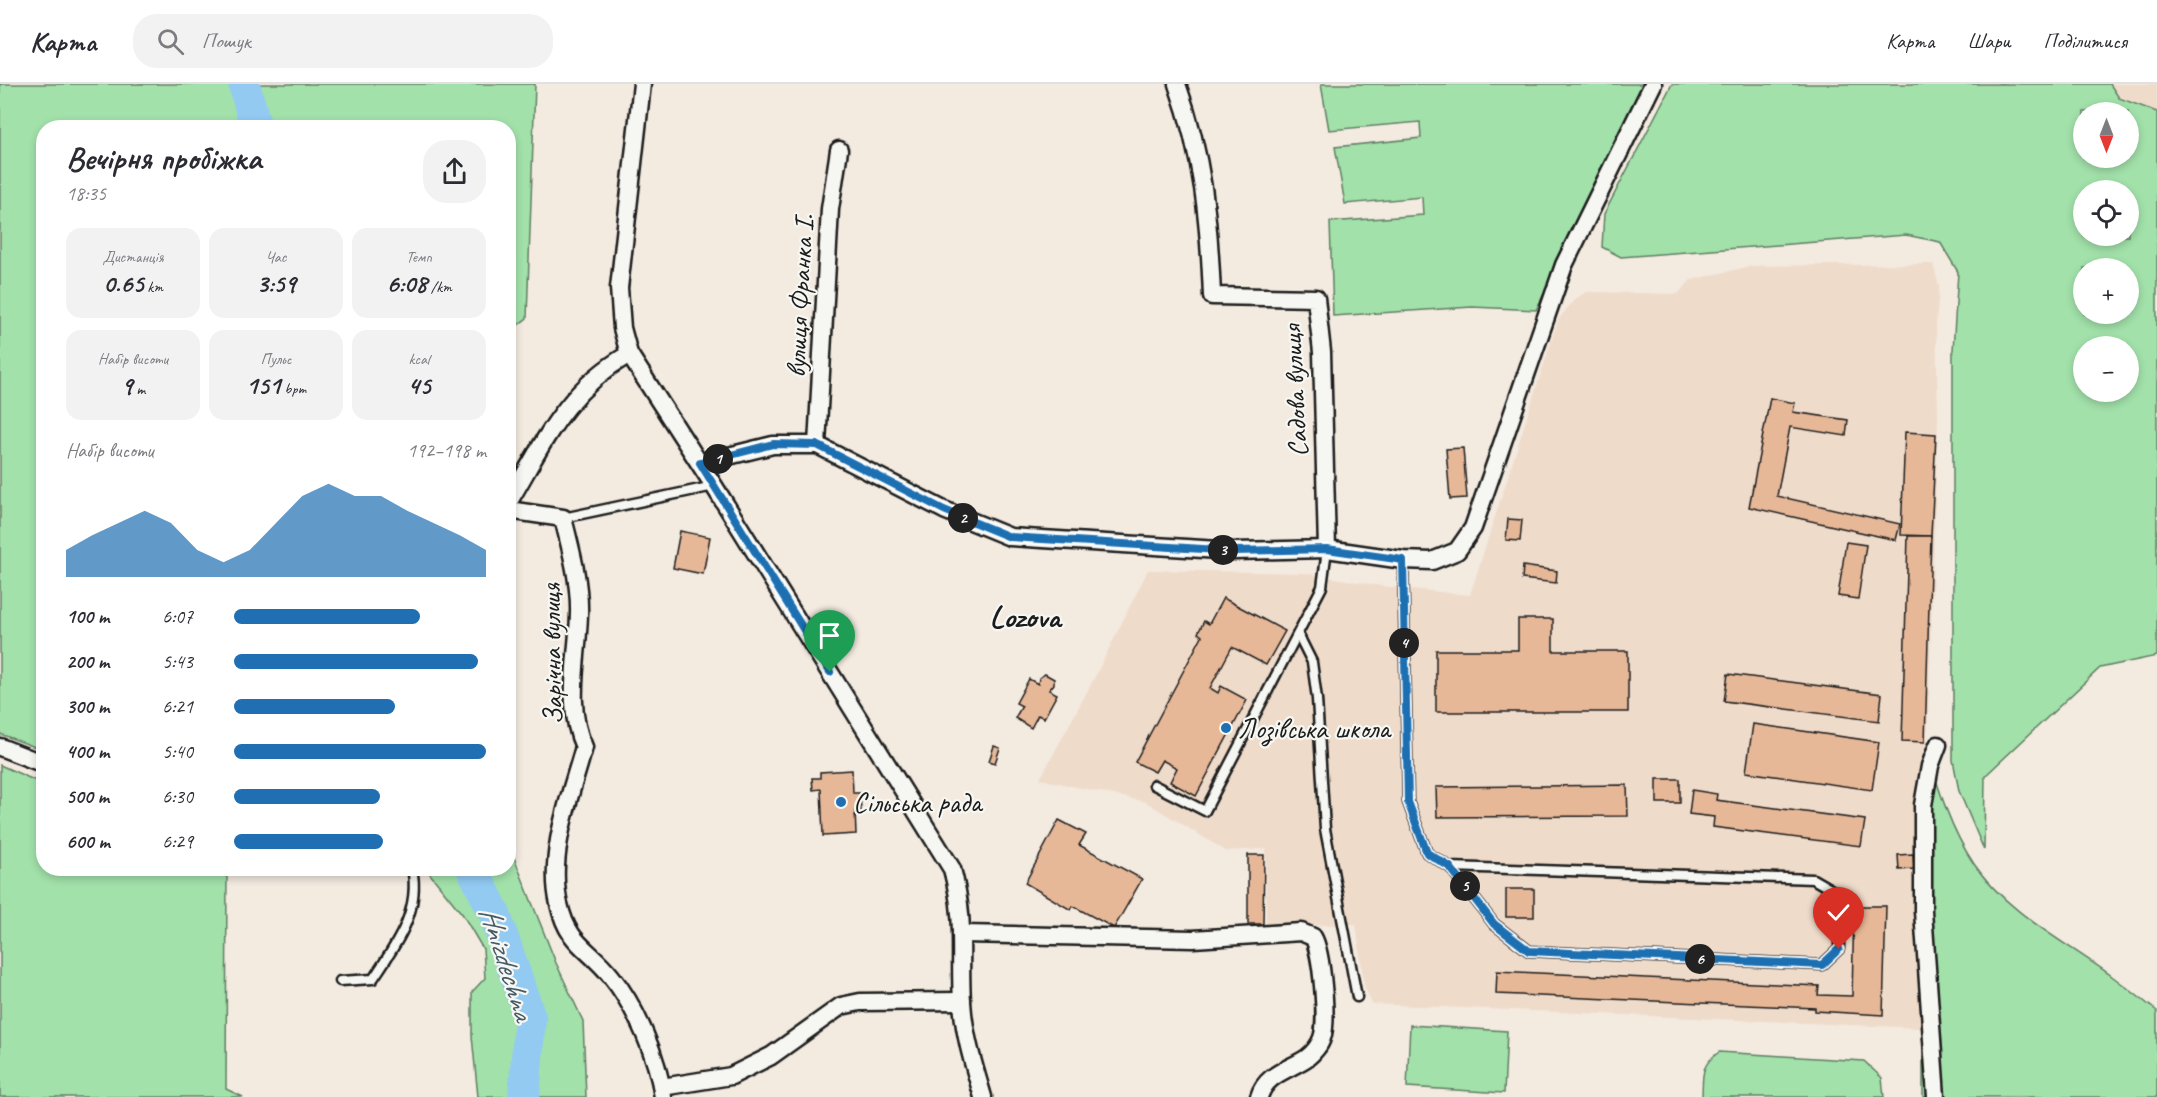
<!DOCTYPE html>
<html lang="uk">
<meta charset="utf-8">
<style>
body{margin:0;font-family:Caveat,sans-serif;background:#f2f2f3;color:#2b2b33;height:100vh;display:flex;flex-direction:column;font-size:22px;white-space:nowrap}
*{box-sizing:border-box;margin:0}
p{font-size:20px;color:#7c7c81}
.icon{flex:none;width:33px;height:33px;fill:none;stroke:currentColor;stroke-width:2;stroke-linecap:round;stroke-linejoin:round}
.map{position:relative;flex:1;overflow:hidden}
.side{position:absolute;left:36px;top:36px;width:480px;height:756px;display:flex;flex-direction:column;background:#fff;border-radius:24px;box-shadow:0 3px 9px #0003}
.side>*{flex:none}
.needle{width:39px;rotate:180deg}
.buttons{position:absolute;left:2073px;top:18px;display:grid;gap:12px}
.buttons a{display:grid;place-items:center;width:66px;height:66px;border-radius:50%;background:#fff;box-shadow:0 3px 9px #0003;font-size:30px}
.pin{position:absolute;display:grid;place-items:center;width:51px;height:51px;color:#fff;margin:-62px -26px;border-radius:50% 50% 50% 0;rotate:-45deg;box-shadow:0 0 6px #0007}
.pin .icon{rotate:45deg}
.km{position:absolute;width:30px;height:30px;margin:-15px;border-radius:50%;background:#222;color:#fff;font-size:16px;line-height:30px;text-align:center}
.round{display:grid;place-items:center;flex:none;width:63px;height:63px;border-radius:24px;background:#f2f2f3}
.overview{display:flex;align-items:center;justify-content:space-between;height:102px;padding:0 30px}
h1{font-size:33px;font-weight:800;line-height:45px}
.figures{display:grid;grid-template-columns:repeat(3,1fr);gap:9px;height:102px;padding:6px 30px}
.figures div{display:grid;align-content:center;border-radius:15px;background:#f2f2f3;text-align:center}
.figures b{font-size:26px;font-weight:800}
.figures small{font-size:16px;font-weight:400}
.figures p{font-size:16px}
.chart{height:168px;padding:12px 30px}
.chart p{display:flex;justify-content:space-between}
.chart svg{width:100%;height:108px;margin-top:6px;fill:#1f6fb2;opacity:.7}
ul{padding:0 30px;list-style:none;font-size:20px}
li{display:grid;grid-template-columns:96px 72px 1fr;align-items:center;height:45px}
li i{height:15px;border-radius:8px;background:#1f6fb2}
header{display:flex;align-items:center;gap:36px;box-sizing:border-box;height:84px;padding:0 30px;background:#fff;border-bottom:2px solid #e1e1e2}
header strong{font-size:28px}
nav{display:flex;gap:33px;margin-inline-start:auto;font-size:21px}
.search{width:420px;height:54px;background:#f2f2f3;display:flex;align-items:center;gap:15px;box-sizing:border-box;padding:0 21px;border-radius:24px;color:#7c7c81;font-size:22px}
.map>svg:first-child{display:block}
</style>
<header>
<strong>Карта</strong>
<div class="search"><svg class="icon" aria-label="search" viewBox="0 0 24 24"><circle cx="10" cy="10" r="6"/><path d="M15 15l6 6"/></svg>Пошук</div>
<nav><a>Карта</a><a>Шари</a><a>Поділитися</a></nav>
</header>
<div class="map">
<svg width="2157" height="1013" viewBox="0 0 2157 1013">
<rect width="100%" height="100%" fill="#f3eae0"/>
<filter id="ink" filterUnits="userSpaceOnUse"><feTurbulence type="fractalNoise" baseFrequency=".0167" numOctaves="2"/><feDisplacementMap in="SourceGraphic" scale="12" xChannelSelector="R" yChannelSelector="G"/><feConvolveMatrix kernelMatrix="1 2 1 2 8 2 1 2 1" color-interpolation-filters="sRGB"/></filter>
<g filter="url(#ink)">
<g fill="#efdbca">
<path d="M 2110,0 L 2157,0 L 2157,28 L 2119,14 Z"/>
<path d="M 1933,180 L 1939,202 L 1936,241 L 1938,332 L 1927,665 L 1914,723 L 1914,834 L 1923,944 L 1372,920 L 1364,901 L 1356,840 L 1266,842 L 1266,765 L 1226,767 L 1146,718 L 1040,695 L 1095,593 L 1148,486 L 1305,489 L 1381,502 L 1470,511 L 1558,236 L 1575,215 L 1587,208 L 1678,210 L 1691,196 L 1751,182 Z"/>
</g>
<g fill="#a2e1aa" stroke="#5f7e63" stroke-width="1.5" fill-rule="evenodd">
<path d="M 0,0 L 535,0 L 527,234 L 509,248 L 508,44 L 44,44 L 43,666 L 0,650 Z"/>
<path d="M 1321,0 L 1646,0 L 1536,226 L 1472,223 L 1333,232 L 1330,138 L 1423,131 L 1422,113 L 1345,120 L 1335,63 L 1421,54 L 1420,38 L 1329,46 Z"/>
<path d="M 1672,0 L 2110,0 L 2119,14 L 2157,28 L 2157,572 L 2100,584 L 1985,692 L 1984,766 L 1959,707 L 1953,676 L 1953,266 L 1958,188 L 1940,158 L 1906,151 L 1621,173 L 1602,163 L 1604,130 ZM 2128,28 L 2128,74 L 2084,74 L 2084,28 ZM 2128,106 L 2128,152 L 2084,152 L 2084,106 ZM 2084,184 L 2128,184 L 2128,230 L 2084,230 ZM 2128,262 L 2128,308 L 2084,308 L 2084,262 Z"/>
<path d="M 1927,665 C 1938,704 1951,746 1974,780 C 2008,830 2066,858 2113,893 C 2128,904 2142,916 2157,927 L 2157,1013 L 1923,1013 L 1923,944 L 1914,834 L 1914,723 Z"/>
<path d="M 0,681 L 43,700 L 44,784 L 227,785 L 226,1005 L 243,1013 L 0,1013 Z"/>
<path d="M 509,761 L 556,879 L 583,937 L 586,1013 L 478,1013 L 472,952 L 472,908 L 485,894 L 483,865 L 463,831 L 426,785 L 508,784 Z"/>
<path d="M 1410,941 L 1507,947 L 1504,1009 L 1407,1003 Z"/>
<path d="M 1719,968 L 1864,977 L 1882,994 L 1884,1013 L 1702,1013 C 1703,990 1700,982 1719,968 Z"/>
</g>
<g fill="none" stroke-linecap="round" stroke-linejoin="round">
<g stroke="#93caf2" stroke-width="32">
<path d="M 244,0 L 256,44"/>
<path d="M 472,784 L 494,828 L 530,933 L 524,1013"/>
</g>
</g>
<g fill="#e7b898" stroke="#1c1c1c" stroke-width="1.5">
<path d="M 1770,314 L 1795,319 L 1793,328 L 1848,336 L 1846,352 L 1790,343 L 1777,412 L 1900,440 L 1896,456 L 1749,423 Z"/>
<path d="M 1905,348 L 1936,350 L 1931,452 L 1901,451 Z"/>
<path d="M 1463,364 L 1467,414 L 1450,415 L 1446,365 Z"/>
<path d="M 1508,435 L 1522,436 L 1520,457 L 1506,456 Z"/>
<path d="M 680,447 L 710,453 L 703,490 L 673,484 Z"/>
<path d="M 1908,452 L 1931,452 L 1925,658 L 1902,657 Z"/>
<path d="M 1846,458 L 1866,461 L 1858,515 L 1838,512 Z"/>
<path d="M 1523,482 L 1557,487 L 1556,499 L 1522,495 Z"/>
<path d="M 1223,514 L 1285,547 L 1266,581 L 1232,563 L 1210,604 L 1218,609 L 1221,602 L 1247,616 L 1196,712 L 1170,698 L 1177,684 L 1162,676 L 1155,688 L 1135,678 L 1202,552 L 1198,549 L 1204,537 L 1209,540 Z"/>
<path d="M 1518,535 L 1553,535 L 1553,567 L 1628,567 L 1628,628 L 1436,628 L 1436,566 L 1518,566 Z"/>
<path d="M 1045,590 L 1054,595 L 1054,600 L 1049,606 L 1057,610 L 1044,634 L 1038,631 L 1031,644 L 1015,634 L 1022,622 L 1016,619 L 1029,595 L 1038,600 L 1039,594 Z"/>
<path d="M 1728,590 L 1882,610 L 1879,637 L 1724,617 Z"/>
<path d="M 1753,640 L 1879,658 L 1872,706 L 1746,688 Z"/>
<path d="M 994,662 L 1000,664 L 995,679 L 989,677 Z"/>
<path d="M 852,686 L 853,709 L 860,709 L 861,727 L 855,727 L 856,750 L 823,752 L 821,705 L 813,706 L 812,694 L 820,694 L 820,688 Z"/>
<rect x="1657" y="695" width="23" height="24"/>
<path d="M 1627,701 L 1628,732 L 1437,733 L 1436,703 Z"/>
<path d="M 1692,706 L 1717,710 L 1716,716 L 1865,736 L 1861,762 L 1713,743 L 1714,733 L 1689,730 Z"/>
<path d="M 1059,736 L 1086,750 L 1079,761 L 1142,795 L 1114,844 L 1073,822 L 1071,826 L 1025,799 Z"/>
<path d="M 1913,770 L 1914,785 L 1899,786 L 1898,771 Z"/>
<path d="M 1248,771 L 1264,771 L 1263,840 L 1248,840 Z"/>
<rect x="1506" y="805" width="28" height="28"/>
<path d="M 1854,822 L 1886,822 L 1883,931 L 1815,927 L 1815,924 L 1496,910 L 1497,887 L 1819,902 L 1818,911 L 1852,912 Z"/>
</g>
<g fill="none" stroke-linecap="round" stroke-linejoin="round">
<defs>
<g id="lane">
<path d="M 563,434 L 714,402"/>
<path d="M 1403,476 L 1408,718 L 1427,769 L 1450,783 L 1813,795 L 1839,810 L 1839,865 L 1822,881 L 1529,867 L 1494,840 L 1450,783"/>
<path d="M 1299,552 L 1312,578 L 1317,615 L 1325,745 L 1357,913"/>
<path d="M 1154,701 L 1205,727 L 1322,503 L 1327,465"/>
<path d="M 340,897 L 373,895 C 396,861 421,827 412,784"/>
</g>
<g id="street">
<path d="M 642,0 L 619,204 L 622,244 L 629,270 L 714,402 L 952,785 C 966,836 959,869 962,918 C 964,951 974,982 983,1013"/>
<path d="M 1177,0 C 1203,73 1209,135 1212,212 L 1316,214 L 1322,268 L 1327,465"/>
<path d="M 817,361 L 830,125 L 839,66"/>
<path d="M 700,379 L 773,361 L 817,361 L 944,426 L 1010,453 L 1235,467 L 1327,465 L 1403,476 L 1432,477 L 1457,467 L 1473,444 L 1564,181 L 1653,0"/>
<path d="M 508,419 C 545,357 564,308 629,270"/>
<path d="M 508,426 L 563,434 C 571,466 580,498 579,530 C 578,575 565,622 584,663 C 571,711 547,769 559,820 C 568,861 589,864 611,892 C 636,923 658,974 663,1013"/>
<path d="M 0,663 L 44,680"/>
<path d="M 963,850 L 1193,855 L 1301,848 L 1313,853 C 1322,868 1328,938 1322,954 C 1320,961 1313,969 1308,973 C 1290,986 1266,989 1259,1013"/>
<path d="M 662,1003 L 731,992 L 771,972 L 841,922 L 860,918 L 962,917"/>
<path d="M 1936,1013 L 1923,827 L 1923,721 L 1930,682 L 1938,661"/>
</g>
</defs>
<use href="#lane" stroke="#1c1c1c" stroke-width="13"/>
<use href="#street" stroke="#1c1c1c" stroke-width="21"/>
<use href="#lane" stroke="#f6f6f2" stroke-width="8"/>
<use href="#street" stroke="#f6f6f2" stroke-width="16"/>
</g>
</g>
<g fill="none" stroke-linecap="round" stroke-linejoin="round" filter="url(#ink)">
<defs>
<path id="route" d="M 830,588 L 700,379 L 773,360 L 817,361 L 944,426 L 1010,453 L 1235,467 L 1327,465 L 1403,476 L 1408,718 L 1427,769 L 1450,783 L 1494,840 L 1529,867 L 1822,881 L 1839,865"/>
</defs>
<use href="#route" stroke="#fff" stroke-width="12"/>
<use href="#route" stroke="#1f6fb2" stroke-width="8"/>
</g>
<g fill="#1f6fb2" stroke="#f6f6f2" stroke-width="2">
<circle cx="1226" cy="644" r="6"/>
<circle cx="841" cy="718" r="6"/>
</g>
<g text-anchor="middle" stroke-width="4.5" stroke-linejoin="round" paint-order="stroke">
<g font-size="28" fill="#1c1c1c" stroke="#f6f6f2">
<text transform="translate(799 212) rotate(-87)" y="10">вулиця Франка І.</text>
<text transform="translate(1294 307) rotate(-93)" y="10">Садова вулиця</text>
<text transform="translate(551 570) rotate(-91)" y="10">Зарічна вулиця</text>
</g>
<g font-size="28" fill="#1c1c1c" stroke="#f6f6f2" text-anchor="start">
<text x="1238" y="654">Лозівська школа</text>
<text x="853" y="728">Сільська рада</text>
</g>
<g font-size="30" font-style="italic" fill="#465967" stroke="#f6f6f2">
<text transform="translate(507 879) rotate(72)" y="10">Hnizdechna</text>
</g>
<g font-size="32" font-weight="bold" fill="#1c1c1c" stroke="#f6f6f2">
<text x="1025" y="543">Lozova</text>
</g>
</g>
</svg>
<div class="buttons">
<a><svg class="needle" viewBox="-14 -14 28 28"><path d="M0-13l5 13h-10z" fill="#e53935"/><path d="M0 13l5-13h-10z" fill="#7c7c81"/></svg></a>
<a><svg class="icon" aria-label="locate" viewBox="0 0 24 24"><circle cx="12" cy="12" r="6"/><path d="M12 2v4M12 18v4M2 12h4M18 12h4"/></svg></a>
<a>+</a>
<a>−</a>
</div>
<div class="pin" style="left:830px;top:588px;background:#1e9e55"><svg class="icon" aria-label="arrive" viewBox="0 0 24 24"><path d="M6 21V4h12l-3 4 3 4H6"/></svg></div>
<div class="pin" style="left:1839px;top:865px;background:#d93025"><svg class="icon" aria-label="check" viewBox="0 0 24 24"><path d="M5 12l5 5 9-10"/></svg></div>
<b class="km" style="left:718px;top:375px">1</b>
<b class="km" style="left:963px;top:434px">2</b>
<b class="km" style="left:1223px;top:466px">3</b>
<b class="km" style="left:1404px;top:559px">4</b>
<b class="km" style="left:1465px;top:802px">5</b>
<b class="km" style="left:1700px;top:875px">6</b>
<section class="side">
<div class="overview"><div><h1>Вечірня пробіжка</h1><p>18:35</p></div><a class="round"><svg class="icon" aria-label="share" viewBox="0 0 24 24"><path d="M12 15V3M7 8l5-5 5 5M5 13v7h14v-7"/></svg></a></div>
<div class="figures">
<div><p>Дистанція</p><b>0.65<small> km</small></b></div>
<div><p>Час</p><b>3:59</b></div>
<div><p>Темп</p><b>6:08<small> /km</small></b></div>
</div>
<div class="figures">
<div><p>Набір висоти</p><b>9<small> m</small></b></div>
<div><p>Пульс</p><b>151<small> bpm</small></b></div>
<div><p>kcal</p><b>45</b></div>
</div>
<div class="chart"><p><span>Набір висоти</span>192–198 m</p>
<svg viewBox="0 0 160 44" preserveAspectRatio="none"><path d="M0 44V33L10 27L20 22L30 17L40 22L50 33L60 38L70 33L80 22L90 11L100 6L110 11L120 11L130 17L140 22L150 27L160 33V44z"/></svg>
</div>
<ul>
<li><b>100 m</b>6:07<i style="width:74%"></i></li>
<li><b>200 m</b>5:43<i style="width:97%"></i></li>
<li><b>300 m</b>6:21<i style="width:64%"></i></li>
<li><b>400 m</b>5:40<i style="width:100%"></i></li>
<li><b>500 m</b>6:30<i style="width:58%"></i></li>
<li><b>600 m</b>6:29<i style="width:59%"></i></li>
</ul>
</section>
</div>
